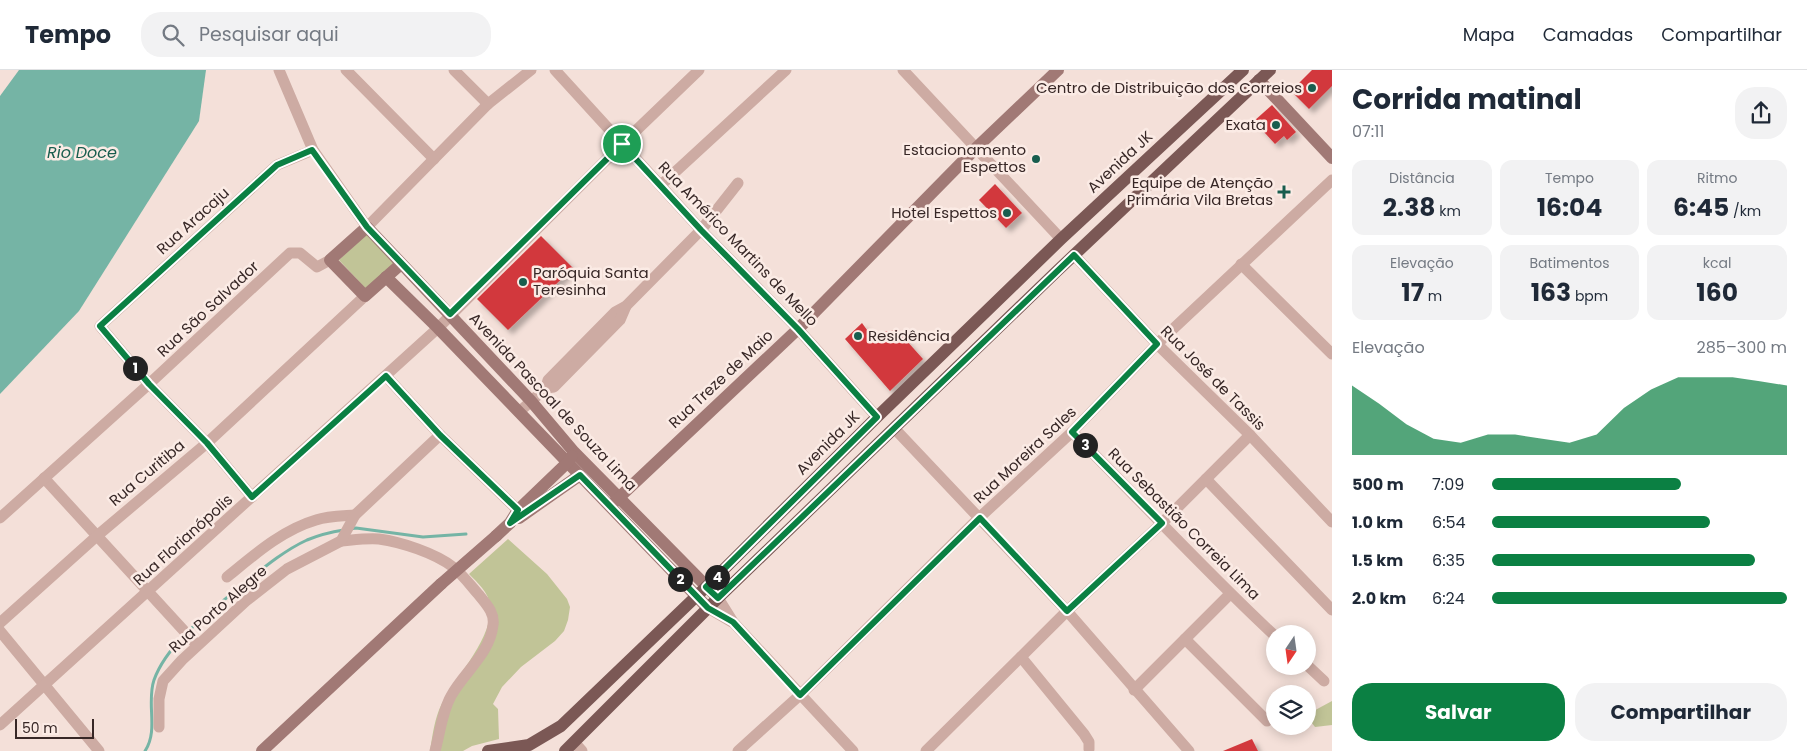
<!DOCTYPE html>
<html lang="pt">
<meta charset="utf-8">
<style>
body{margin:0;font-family:Poppins,sans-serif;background:#f2f2f3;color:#1f2937;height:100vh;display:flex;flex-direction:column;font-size:19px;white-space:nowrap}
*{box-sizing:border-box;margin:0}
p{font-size:16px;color:#747a83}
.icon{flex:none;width:28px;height:28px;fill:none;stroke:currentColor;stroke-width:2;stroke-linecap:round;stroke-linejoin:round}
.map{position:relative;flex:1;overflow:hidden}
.panel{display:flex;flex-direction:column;background:#fff;width:475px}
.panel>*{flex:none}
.needle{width:32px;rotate:193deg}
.controls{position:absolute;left:1266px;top:555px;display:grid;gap:10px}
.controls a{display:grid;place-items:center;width:50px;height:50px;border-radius:50%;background:#fff;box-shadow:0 2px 12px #0003;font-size:25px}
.scale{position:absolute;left:15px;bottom:12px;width:79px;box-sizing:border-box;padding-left:5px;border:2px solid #372726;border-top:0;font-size:14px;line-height:18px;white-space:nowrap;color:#372726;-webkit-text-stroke:4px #fbebe5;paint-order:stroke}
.pin{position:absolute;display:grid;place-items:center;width:42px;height:42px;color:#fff;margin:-21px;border:2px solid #fff;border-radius:50%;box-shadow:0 1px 5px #0007}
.km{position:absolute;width:25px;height:25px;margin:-12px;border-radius:50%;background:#222;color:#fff;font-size:14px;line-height:25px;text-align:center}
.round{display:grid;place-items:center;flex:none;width:52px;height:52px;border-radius:20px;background:#f2f2f3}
.head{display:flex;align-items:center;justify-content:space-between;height:85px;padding:0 20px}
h1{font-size:28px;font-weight:700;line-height:38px}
.metrics{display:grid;grid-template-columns:repeat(3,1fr);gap:8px;height:85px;padding:5px 20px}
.metrics div{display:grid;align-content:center;border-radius:12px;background:#f2f2f3;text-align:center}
.metrics b{font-size:25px;font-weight:700}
.metrics small{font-size:14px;font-weight:400}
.metrics p{font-size:14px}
.chart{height:140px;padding:10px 20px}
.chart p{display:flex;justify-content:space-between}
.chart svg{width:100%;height:90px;margin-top:5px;fill:#0b8043;opacity:.7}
.action{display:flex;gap:10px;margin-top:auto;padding:10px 20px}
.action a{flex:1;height:58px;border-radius:20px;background:#0b8043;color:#fff;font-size:20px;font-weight:700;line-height:58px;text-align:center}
.action a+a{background:#f2f2f3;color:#1f2937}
ul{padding:0 20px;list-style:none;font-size:16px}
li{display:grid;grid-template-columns:80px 60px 1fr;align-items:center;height:38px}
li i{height:12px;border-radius:6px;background:#0b8043}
header{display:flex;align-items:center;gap:30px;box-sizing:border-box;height:70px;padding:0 25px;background:#fff;border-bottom:1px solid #e0e1e3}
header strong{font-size:24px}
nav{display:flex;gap:28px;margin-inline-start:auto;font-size:18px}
.search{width:350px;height:45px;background:#f2f2f3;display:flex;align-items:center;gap:12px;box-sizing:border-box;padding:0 18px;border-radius:20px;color:#747a83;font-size:19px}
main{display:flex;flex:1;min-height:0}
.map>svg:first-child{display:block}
</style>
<header>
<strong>Tempo</strong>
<div class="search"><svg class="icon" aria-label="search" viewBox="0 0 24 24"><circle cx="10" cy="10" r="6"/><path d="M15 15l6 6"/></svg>Pesquisar aqui</div>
<nav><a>Mapa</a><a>Camadas</a><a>Compartilhar</a></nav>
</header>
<main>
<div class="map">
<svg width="1332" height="681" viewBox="0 0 1332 681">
<defs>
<filter id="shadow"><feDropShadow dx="4.5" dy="4.5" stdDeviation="2.5" flood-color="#0004"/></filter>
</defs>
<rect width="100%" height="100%" fill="#f4e0d9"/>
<g fill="#c1c497">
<path d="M 368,163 L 395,192 L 366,219 L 339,190 Z"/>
<path d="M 508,469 L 547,504 L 567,529 L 570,537 L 568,550 L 564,561 L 555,571 L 521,597 L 502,617 L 493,634 L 498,639 L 499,669 L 472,676 L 463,681 L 430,681 C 432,668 434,653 439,640 C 452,609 494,570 490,535 C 489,523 477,512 469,504 Z"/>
<path d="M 1332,631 L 1332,655 L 1315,657 L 1308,648 L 1308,644 Z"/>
</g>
<path fill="#75b4a5" d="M 19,0 L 206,0 L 199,51 L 79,241 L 0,324 L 0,26 Z"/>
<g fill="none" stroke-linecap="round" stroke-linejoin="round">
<g stroke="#75b4a5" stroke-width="3">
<path d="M 350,459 L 356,458 L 423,467 L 466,464"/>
<path d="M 145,681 C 159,660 146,633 154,610 C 167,573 211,541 241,516 C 261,500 283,481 307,470 C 319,465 331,462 344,460"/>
</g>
</g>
<g fill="#d2393e" filter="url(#shadow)">
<path d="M 1312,0 L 1332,0 L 1332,16 L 1309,39 L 1291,21 Z"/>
<path d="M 1272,35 L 1296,62 L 1287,70 L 1284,66 L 1275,74 L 1254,51 Z"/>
<path d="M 995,114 L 1022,143 L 1006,158 L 979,130 Z"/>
<path d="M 541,166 L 573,198 L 508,260 L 477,229 Z"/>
<path d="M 862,253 L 870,264 L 897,260 L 923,289 L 890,321 L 845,269 Z"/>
<path d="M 1252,669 L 1258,681 L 1223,681 Z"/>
</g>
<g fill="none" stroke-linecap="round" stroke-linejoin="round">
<g stroke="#cdaba3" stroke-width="11">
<path d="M 279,0 L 313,80 L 367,157 L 488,34 L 531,0"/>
<path d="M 346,0 L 434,89"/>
<path d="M 454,0 L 488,34"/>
<path d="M 555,0 L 701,160 L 798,259 L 877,347"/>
<path d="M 903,0 L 1061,169"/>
<path d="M 661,115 L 786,0"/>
<path d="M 1074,185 L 1157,274 L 1250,365 L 1332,452"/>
<path d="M 1241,194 L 1332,284"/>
<path d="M 386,306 L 440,365 L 523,445"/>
<path d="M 546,318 L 548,310 L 615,242 L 626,236 L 701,160 L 738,113"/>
<path d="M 519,342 L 546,318 L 554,317 L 620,250 L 626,236"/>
<path d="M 894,358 L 1067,541 L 1189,681"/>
<path d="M 1072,362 C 1140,430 1205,501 1275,566"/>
<path d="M 44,408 L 197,575"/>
<path d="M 1206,409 L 1332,540"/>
<path d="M 252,427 L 207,373 L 149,314 L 100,256 L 277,95 L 313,80"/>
<path d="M 0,448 L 149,314 L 290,183 L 300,183 L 317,197 L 330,190"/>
<path d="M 341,471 C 353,470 367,468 379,469 C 401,472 435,483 453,497 C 463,505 471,516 479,525 C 486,534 495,543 493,555 C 490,584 464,602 451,626 C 442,642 440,663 435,681"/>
<path d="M 227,507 C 254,485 282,460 316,450 C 328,446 342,446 355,445"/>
<path d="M 718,528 L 733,552 L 853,681"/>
<path d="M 708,538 L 732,552"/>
<path d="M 0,553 L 98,465 L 207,373 L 365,226"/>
<path d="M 0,561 L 99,681"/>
<path d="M 1185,569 L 1267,651"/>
<path d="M 1021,587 L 1084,664 L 1089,672 L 1089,679"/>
<path d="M 1308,596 L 1324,611"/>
<path d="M 1134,620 L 1230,524"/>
<path d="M 0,655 L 438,258 L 622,74 L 699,0"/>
<path d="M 159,657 L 159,629 L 163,611 L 182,590 L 246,531 L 287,499 L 341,471 L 355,445 L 440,365"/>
<path d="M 574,672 L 582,681"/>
<path d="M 738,681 L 800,625 L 979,448 L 1072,362 L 1157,274 L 1332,110"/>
<path d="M 926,681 L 1067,541 L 1162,453 L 1250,365"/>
</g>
<g stroke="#a17975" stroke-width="12">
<path d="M 1259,10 L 1332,88"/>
<path d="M 401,194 L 365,226 L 330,190 L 367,157 L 531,331 L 574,382 L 718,528"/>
<path d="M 386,207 L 438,258 L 708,538"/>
<path d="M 610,436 L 798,259 L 975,79 L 1058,0"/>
<path d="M 519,448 L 580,405"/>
<path d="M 496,466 L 510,453 L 518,440 L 568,392 L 572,386"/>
<path d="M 262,681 L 441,514"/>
</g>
<g stroke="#7b5855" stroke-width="12">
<path d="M 488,681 L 529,675 L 561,656 L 706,517 L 877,347 L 1061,169 L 1243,0"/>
<path d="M 565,681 L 718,528 L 1056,202 L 1270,0"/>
</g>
<path stroke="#a17975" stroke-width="12" d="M 441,514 L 496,466"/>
</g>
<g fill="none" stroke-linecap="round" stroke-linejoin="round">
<defs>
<path id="route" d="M 622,74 L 701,160 L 798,259 L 877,347 L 706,517 L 718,528 L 1074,185 L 1157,274 L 1072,362 L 1162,453 L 1067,541 L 980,448 L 800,625 L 733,552 L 708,538 L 580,405 L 510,453 L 518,440 L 440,365 L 386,306 L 252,427 L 207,373 L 149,314 L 100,256 L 277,95 L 312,80 L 367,157 L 450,244 Z"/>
</defs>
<use href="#route" stroke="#fff" stroke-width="10"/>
<use href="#route" stroke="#0b8043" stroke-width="6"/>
</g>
<g fill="#185d4e" stroke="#fbebe5" stroke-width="2">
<circle cx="1312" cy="18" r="5"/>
<circle cx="1276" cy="55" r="5"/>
<circle cx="1036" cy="89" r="5"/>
<path d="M1281.5 114.5h5v5h5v5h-5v5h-5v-5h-5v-5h5z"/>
<circle cx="1007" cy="143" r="5"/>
<circle cx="523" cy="212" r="5"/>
<circle cx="858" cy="266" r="5"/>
</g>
<g text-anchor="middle" stroke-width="5" stroke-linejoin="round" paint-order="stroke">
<g font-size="15" fill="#372726" stroke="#fbebe5" text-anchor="end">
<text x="1302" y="23">Centro de Distribuição dos Correios</text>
<text x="1266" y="60">Exata</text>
<text x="1026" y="85">Estacionamento<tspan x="1026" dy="17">Espettos</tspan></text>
<text x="1273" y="118">Equipe de Atenção<tspan x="1273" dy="17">Primária Vila Bretas</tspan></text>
<text x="997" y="148">Hotel Espettos</text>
<text x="533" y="208" text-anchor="start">Paróquia Santa<tspan x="533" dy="17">Teresinha</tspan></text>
<text x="868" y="271" text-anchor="start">Residência</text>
</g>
<g font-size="15" fill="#372726" stroke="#fbebe5">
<text transform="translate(1120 92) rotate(-43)" y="5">Avenida JK</text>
<text transform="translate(193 151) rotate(-42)" y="5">Rua Aracaju</text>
<text transform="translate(738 174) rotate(46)" y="5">Rua Américo Martins de Mello</text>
<text transform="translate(208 239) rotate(-43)" y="5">Rua São Salvador</text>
<text transform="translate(1213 308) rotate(45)" y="5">Rua José de Tassis</text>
<text transform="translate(721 309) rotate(-43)" y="5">Rua Treze de Maio</text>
<text transform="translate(553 332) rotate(47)" y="5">Avenida Pascoal de Souza Lima</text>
<text transform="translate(828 373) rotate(-45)" y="5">Avenida JK</text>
<text transform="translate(1025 385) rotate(-43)" y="5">Rua Moreira Sales</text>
<text transform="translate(147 403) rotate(-40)" y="5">Rua Curitiba</text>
<text transform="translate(1184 454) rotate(45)" y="5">Rua Sebastião Correia Lima</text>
<text transform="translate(183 470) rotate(-42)" y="5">Rua Florianópolis</text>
<text transform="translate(218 539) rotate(-41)" y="5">Rua Porto Alegre</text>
</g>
<g font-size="16" font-style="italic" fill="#185d4e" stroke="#fbebe5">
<text x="82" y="88">Rio Doce</text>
</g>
</g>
</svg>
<div class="controls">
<a><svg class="needle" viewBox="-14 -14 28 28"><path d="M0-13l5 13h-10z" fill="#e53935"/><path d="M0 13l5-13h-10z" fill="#747a83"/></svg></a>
<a><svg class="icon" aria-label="layers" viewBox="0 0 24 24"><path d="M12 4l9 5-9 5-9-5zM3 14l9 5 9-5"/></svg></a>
</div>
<div class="scale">50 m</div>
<div class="pin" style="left:622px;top:74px;background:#1e9e55"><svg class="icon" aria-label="arrive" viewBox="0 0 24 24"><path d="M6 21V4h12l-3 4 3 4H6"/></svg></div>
<b class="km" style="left:135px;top:298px">1</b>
<b class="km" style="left:680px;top:509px">2</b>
<b class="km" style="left:1085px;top:375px">3</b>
<b class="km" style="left:717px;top:507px">4</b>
</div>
<section class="panel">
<div class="head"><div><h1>Corrida matinal</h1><p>07:11</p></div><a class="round"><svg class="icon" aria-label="share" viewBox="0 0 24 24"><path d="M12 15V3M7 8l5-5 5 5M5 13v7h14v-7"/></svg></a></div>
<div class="metrics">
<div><p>Distância</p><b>2.38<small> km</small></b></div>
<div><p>Tempo</p><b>16:04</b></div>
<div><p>Ritmo</p><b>6:45<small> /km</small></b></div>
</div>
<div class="metrics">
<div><p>Elevação</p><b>17<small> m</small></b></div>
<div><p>Batimentos</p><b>163<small> bpm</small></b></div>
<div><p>kcal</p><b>160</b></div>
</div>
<div class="chart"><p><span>Elevação</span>285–300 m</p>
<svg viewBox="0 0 160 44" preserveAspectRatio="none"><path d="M0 44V10L10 19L20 29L30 36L40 38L50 34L60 34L70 36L80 38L90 34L100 21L110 12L120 6L130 6L140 6L150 8L160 10V44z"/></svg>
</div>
<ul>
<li><b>500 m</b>7:09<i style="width:64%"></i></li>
<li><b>1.0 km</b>6:54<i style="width:74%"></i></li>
<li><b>1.5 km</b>6:35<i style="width:89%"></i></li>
<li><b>2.0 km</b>6:24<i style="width:100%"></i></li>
</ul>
<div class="action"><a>Salvar</a><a>Compartilhar</a></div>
</section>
</main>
